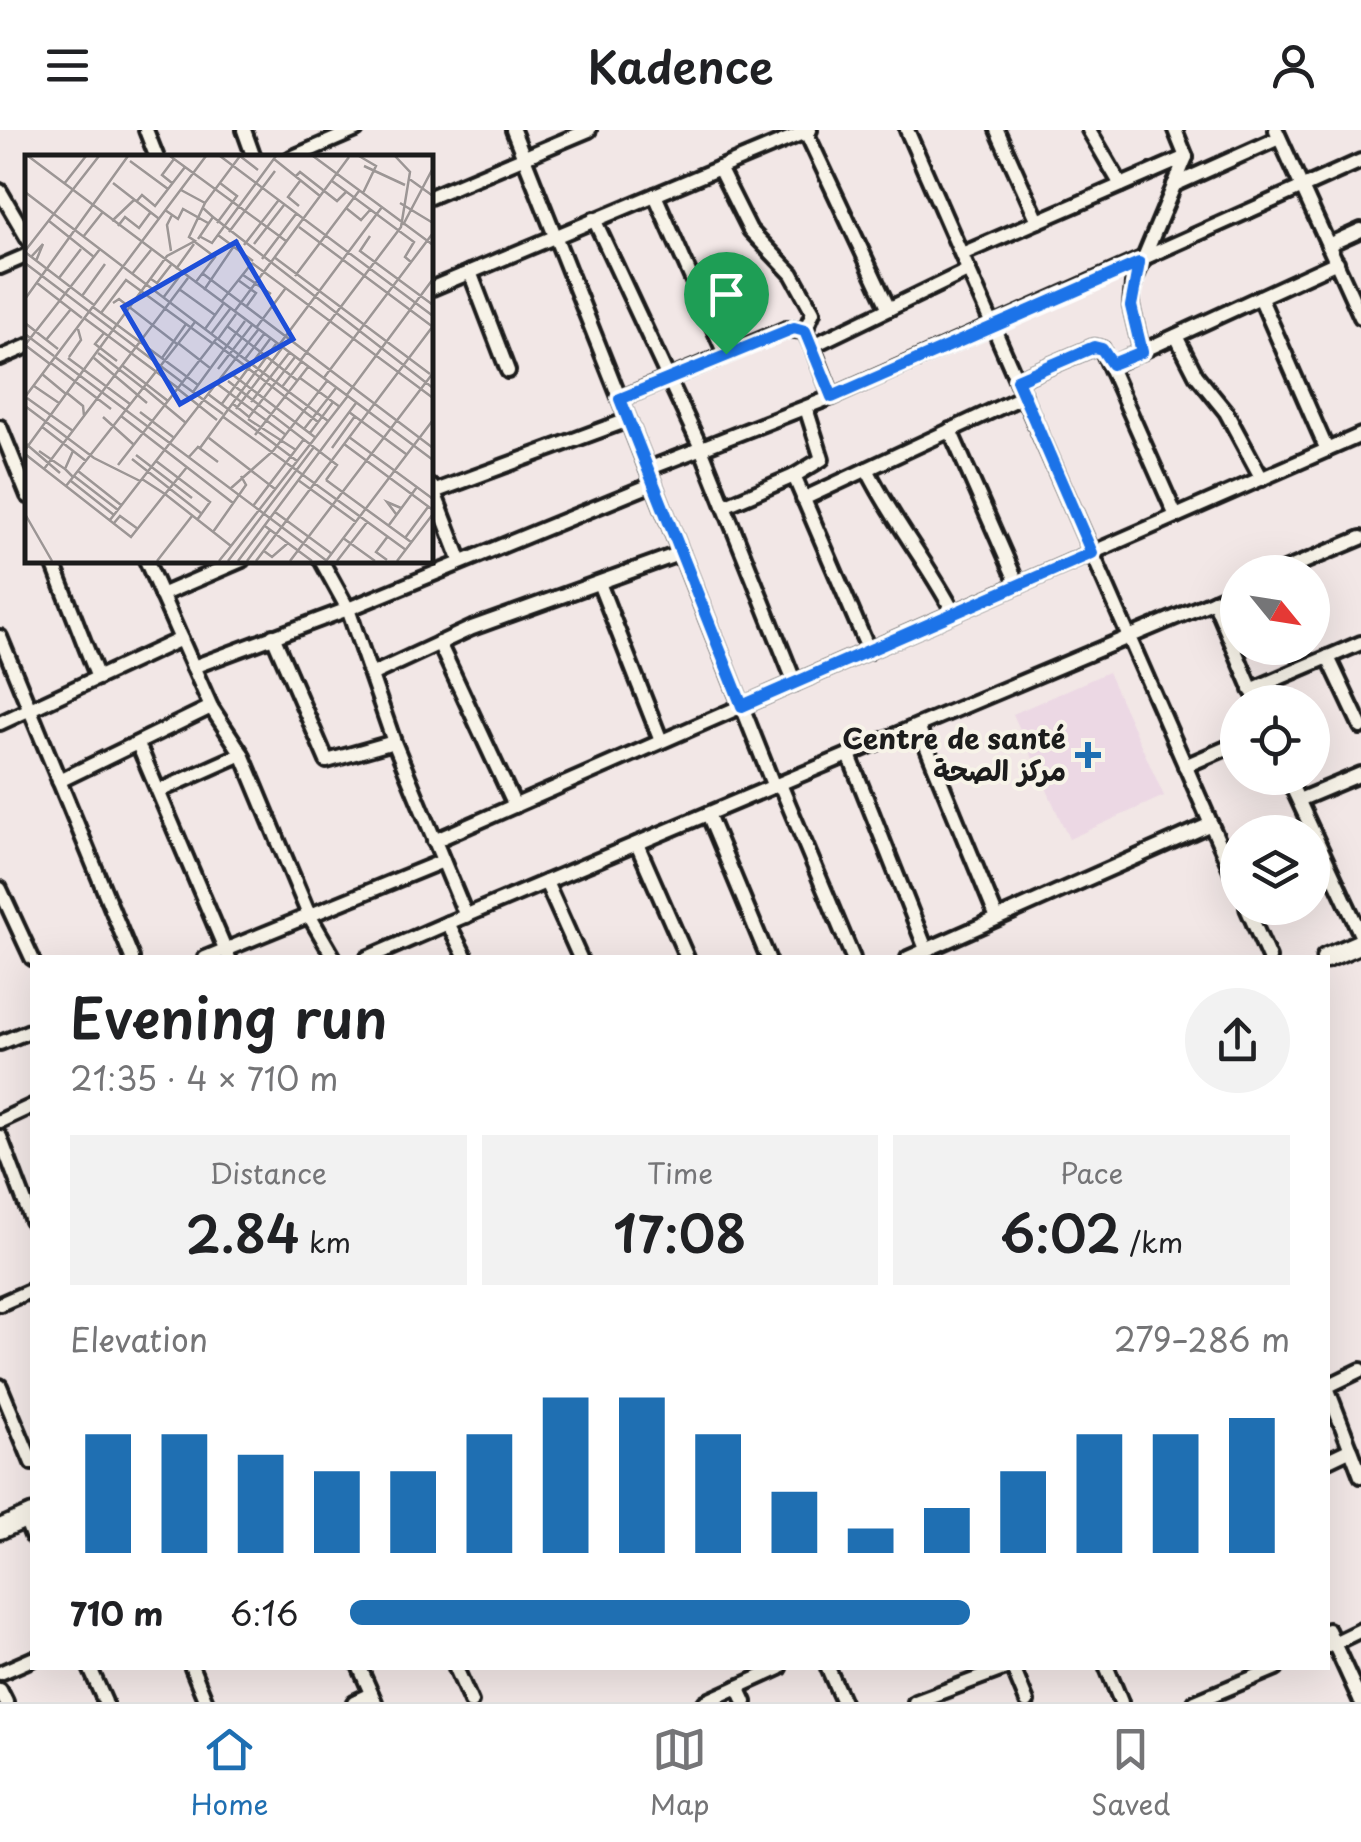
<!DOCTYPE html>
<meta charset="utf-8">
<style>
body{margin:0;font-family:"Playpen Sans","Playpen Sans Arabic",sans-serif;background:#f2f2f2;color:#202124;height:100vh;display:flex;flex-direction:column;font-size:38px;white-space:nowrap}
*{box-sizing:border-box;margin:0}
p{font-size:32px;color:#757577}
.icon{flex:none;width:55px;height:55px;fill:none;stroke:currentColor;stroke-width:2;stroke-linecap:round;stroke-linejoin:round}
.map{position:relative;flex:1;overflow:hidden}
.side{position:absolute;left:30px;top:825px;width:1300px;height:715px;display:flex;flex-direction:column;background:#fff;border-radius:0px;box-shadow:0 10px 40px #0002}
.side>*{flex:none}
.needle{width:65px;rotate:120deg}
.controls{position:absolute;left:1220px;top:425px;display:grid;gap:20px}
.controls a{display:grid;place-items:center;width:110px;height:110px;border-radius:50%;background:#fff;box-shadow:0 10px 40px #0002;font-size:50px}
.pin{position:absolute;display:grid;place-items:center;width:85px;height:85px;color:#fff;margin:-102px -42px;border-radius:50% 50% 50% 0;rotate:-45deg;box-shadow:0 0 10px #0007}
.pin .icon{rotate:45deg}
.round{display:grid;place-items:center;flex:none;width:105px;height:105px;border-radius:52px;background:#f2f2f2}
.summary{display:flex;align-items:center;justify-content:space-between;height:170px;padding:0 40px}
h1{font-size:55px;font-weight:600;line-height:75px}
.figures{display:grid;grid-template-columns:repeat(3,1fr);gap:15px;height:170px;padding:10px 40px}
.figures div{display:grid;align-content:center;border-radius:0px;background:#f2f2f2;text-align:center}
.figures b{font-size:50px;font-weight:600}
.figures small{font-size:28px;font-weight:400}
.figures p{font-size:28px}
.chart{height:280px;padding:20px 40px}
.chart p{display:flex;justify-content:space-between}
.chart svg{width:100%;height:180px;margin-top:10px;stroke:#1f6fb2;stroke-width:6}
ul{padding:0 40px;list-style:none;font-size:32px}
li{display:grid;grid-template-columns:160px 120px 1fr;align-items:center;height:75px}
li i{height:25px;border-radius:12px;background:#1f6fb2}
header{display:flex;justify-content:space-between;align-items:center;height:130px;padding:0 40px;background:#fff;font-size:45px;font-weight:600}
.menu{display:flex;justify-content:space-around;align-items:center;height:140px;border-top:2px solid #e0e0e0;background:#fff;font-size:28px;color:#757577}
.menu a{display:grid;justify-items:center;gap:5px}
.menu .on{color:#1f6fb2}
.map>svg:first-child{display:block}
</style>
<header><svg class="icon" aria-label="menu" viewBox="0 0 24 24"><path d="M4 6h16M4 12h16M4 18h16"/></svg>Kadence<svg class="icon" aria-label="person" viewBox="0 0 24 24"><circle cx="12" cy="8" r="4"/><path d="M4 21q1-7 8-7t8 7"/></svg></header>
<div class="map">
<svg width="1361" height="1572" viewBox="0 0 1361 1572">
<rect width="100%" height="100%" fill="#f2e7e6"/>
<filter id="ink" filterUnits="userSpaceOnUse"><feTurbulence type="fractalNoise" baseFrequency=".01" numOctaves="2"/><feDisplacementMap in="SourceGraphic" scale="20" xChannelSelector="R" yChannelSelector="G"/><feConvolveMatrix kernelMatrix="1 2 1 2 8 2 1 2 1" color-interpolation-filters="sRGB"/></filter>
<g filter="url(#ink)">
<path fill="#ecd8e4" d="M 1108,542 L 1164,666 L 1069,709 L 1013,584 Z"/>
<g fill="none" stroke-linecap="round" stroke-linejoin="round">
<defs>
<g id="street">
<path d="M 146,0 L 157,28"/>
<path d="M 244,0 L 254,28"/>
<path d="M 513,0 L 774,657"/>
<path d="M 907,0 L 1238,756"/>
<path d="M 997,0 L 1038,91"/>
<path d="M 1089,0 L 1121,55"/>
<path d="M 1276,0 L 1361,187"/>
<path d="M 806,2 L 889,179"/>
<path d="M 291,28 L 356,0"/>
<path d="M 719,38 L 750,100 L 792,144 L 813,182 L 805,201"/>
<path d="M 1174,55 L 1279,8"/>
<path d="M 0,61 L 28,109"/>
<path d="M 655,65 L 725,224"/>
<path d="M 430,67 L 589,0"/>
<path d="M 594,89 L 701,318 L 795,553"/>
<path d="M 1328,115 L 1361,100"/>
<path d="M 962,124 L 1186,27"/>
<path d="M 0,137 L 28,125"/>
<path d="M 470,142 L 508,241"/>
<path d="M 430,159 L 810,0"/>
<path d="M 1260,167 L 1327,320"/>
<path d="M 1176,206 L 1196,245 L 1226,282 L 1262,349"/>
<path d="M 812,216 L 832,267"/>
<path d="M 1142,222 L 1131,176 L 1133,154 L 1186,27 L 1175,0"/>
<path d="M 0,228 L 28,216"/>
<path d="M 1112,235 L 1337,132"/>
<path d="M 1017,250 L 1094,217 L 1102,219 L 1176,386"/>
<path d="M 620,269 L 786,199 L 805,201 L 812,216 L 969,140"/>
<path d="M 0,297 L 28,366"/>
<path d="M 950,300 L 1018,455"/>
<path d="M 648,339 L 832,267 L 1361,31"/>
<path d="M 867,339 C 892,390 928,433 954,483"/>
<path d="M 794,346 L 822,329 L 806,278"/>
<path d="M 432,357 L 461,432"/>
<path d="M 436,361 L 628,290"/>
<path d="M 803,369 L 1024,266"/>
<path d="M 724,376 L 794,346 L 869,521"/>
<path d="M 52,430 L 98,548"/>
<path d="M 146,430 L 211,577 L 242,624 L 309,785 L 334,828"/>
<path d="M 321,430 L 348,479 L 394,612 L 466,786"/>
<path d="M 1280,442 L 1361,408"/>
<path d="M 599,453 L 661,611"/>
<path d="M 161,465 L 242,430"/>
<path d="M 1214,471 L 1257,572"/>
<path d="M 273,506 L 327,631 L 394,612"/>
<path d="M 0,507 L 132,828"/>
<path d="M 439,513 L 515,676"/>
<path d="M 1328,527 L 1361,597"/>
<path d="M 193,537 L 348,479 L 653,354"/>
<path d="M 373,544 L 472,498 L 681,423"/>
<path d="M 1251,560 L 1361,513"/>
<path d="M 0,593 L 181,509"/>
<path d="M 918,596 L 997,788"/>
<path d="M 138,614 L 229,828"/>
<path d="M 849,625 L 926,819"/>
<path d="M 1185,636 L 1238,613"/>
<path d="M 1288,648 L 1361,805"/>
<path d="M 59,651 L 211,577"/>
<path d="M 780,654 L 853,828"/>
<path d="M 159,661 L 242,624"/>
<path d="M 1299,670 L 1361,644"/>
<path d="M 708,684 L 768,828"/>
<path d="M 434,711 L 1361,305"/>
<path d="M 637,714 L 687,828"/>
<path d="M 546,752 L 580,828"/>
<path d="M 0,759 L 32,828"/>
<path d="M 1247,778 L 1269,828"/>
<path d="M 205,828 L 443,731"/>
<path d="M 367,828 L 448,793"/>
<path d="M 466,828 L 448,793 L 1238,461"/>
<path d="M 908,828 L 1211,694"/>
<path d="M 0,913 L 32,900"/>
<path d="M 0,991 L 32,976"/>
<path d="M 0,1007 L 32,1091"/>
<path d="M 0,1174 L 32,1160"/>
<path d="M 0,1256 L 32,1333"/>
<path d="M 1328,1256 L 1361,1240"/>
<path d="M 1328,1260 L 1361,1346"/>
<path d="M 1328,1330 L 1351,1319"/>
<path d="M 25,1388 L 32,1406"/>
<path d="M 1328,1500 L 1361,1572"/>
<path d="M 1328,1516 L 1361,1500"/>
<path d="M 90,1538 L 105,1572"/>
<path d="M 192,1538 L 206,1572"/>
<path d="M 360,1538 L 375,1572"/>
<path d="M 456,1538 L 471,1572"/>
<path d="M 828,1538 L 843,1572"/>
<path d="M 1013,1538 L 1027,1572"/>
<path d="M 1107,1538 L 1121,1572"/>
<path d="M 0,1543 L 32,1529"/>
<path d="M 738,1557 L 745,1572"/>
<path d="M 0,1560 L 6,1572"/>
<path d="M 354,1572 L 371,1564"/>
<path d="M 705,1572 L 780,1538"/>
<path d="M 915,1572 L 1006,1538"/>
<path d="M 1195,1572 L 1276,1538"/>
</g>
<g id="secondary">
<path d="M 1326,828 L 1361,813"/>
<path d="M 0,1399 L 32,1385"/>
</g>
</defs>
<use href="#street" stroke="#1c1c1c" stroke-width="20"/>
<use href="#secondary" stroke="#1c1c1c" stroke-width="25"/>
<use href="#street" stroke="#f7f3e8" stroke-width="12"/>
<use href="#secondary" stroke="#f7f3e8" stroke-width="18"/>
</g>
</g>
<g fill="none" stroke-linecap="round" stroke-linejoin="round" filter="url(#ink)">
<defs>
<path id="route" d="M 1139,133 L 1131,176 L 1142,222 L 1112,234 L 1102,219 L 1094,217 L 1017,250 L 1092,423 L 742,576 L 620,269 L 794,198 L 805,201 L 832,267 Z"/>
</defs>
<use href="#route" stroke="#fff" stroke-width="20"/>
<use href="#route" stroke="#1a73e8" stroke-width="12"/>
</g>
<path fill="#1f6fb2" stroke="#f7f3e8" stroke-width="4" d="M1083 610h10v10h10v10h-10v10h-10v-10h-10v-10h10z"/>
<g text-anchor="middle" stroke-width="8" stroke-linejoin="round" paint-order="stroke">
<g font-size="28" font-weight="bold" fill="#1c1c1c" stroke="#f7f3e8" text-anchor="end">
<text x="1066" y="619">Centre de santé<tspan x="1066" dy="32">مركز الصحة</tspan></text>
</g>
</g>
<g transform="translate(25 25)">
<rect width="408" height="408" fill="#f2e7e6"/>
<path fill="none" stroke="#9c9695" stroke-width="2.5" d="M 3,1 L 408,305M 145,1 L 261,86M 195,1 L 408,161M 288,1 L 408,90M 334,1 L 351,11 L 338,38M 249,4 L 295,41M 105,6 L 143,34M 339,11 L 380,30M 270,22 L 275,17 L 312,46 L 322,36M 383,23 L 408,41M 307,26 L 389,87 L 380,102 L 386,107M 88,28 L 133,63M 147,28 L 137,20 L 149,4M 39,29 L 61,1M 156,35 L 180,48 L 215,1 L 233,15M 0,37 L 193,184 L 211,159M 111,47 L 117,40 L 130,51 L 160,12M 375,48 L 408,68M 274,51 L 263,42 L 275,26M 321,53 L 336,65 L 345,55M 140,55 L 153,64 L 158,54 L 183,68M 188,62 L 408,233M 24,66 L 69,102M 87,66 L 109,45M 192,68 L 212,41 L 195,28M 378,70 L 408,13M 93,71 L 100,62 L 114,73 L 125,58M 274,72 L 408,172M 204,77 L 250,16M 193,80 L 228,106M 174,81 L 187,88 L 251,1M 345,81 L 335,96 L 408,150M 58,82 L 77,58M 173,84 L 188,62 L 178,53M 229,89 L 259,50M 219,90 L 253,46M 0,96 L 74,1M 146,96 L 142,70 L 147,60M 0,97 L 69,150M 6,102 L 18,89 L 11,106M 249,102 L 405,219M 237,104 L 271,59M 0,108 L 158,228M 227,108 L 408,243M 151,114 L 169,89M 177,118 L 408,293M 107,119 L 126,95M 218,120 L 246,139M 270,121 L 334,36M 34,123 L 56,94M 126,124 L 132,128 L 146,110M 213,125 L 231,138 L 221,152M 12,128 L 57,163M 170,128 L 190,102 L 170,87M 154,134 L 190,160M 179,135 L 213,85M 57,141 L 80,109M 138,143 L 157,118M 0,144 L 103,1M 196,147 L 227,108M 88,148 L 94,144 L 152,189M 68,152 L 173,230M 209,157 L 324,2M 76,158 L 101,125 L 187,188M 59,163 L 153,233M 0,168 L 33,194M 202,171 L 273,226M 231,173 L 260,134M 180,174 L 198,149M 79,178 L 70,189 L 92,206M 0,179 L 29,201M 186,179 L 205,154M 193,184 L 303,266M 21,185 L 46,154M 189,187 L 293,267M 153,188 L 185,213M 0,190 L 75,94M 0,190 L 25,209M 254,190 L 357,52M 73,198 L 118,233M 30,202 L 302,406M 44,202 L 56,185 L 53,174M 43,203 L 105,249M 69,203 L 122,248M 137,203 L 161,169M 220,204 L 239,179M 275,206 L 376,72 L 385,17 L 370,1M 26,208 L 86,254M 98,211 L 143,246M 193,214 L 227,170M 17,219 L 41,239M 208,220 L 291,283M 275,223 L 315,252M 298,224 L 408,78M 203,226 L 312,310 L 301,325M 191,228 L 261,280M 157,229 L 198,259M 9,231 L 34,248M 118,232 L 161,268M 257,232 L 276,207M 153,234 L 192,265M 168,237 L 220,166M 42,238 L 58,251 L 59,261M 183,239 L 272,306M 321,241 L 408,124M 0,242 L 181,1M 2,243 L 48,276M 226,247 L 264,198M 207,248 L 224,262 L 270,202M 196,250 L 245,184M 0,251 L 69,303 L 115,326M 211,254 L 257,193M 115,257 L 148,282M 324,257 L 381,299M 96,261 L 208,348M 197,261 L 381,395M 78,262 L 108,289M 223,264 L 271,295M 16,271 L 61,306M 279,274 L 311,233M 285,278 L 308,247M 230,280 L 283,212M 324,282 L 408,344M 184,283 L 250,334M 0,288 L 35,318M 319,289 L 408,355M 175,293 L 251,189M 307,293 L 330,261M 0,295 L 142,101 L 170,86 L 164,82 L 180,48M 14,296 L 40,314M 48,296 L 40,314 L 48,322M 0,299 L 106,382 L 140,339 L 206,391 L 194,406M 111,300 L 167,343M 163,303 L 173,292 L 193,307M 107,304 L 177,359M 131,306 L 185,347 L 172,365M 93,310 L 192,183M 19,314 L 163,123M 53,316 L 96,350M 49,321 L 93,355M 117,324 L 140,339 L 162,312M 273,325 L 331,367M 301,325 L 386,387M 46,326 L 89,360M 41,331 L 170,167M 205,334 L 248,296 L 302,226M 228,351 L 279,284M 250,357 L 307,399M 0,359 L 27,406M 371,359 L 362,347 L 376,353M 85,365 L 233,175M 89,368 L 95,361 L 113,374M 364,370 L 392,332M 240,371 L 287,406M 188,377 L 221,330 L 216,321M 318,383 L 350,406M 380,383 L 403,352M 206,391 L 322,242M 239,396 L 247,402 L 263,388M 362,405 L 351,397 L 363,381M 132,406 L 167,361M 203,406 L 289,292M 213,406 L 331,248M 222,406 L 245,375M 231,406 L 408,171M 265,406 L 408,218M 301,406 L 408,265M 312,406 L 343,366M 372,406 L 408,359"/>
<path fill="#1d4ed8" fill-opacity="0.15" stroke="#1d4ed8" stroke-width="5" d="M 211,87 L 268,184 L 155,249 L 98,152 Z"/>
<rect width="408" height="408" fill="none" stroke="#1c1c1c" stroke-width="5"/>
</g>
</svg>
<div class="controls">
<a><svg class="needle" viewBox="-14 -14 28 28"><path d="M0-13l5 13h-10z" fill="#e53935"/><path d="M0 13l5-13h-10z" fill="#757577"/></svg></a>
<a><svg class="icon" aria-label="locate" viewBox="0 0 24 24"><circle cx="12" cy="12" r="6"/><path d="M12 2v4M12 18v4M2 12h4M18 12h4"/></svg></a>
<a><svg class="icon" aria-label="layers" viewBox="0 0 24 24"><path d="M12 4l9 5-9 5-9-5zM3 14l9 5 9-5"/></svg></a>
</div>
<div class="pin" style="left:726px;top:224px;background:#1e9e55"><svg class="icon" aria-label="arrive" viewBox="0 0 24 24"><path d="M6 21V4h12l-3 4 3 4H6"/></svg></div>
<section class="side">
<div class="summary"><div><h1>Evening run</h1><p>21:35 · 4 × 710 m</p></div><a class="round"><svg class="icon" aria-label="share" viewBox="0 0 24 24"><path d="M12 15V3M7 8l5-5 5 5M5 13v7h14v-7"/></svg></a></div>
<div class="figures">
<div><p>Distance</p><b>2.84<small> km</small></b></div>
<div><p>Time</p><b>17:08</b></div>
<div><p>Pace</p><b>6:02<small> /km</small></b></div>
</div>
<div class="chart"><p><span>Elevation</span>279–286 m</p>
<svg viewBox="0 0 160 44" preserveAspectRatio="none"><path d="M5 44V15M15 44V15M25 44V20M35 44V24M45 44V24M55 44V15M65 44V6M75 44V6M85 44V15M95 44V29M105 44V38M115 44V33M125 44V24M135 44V15M145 44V15M155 44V11"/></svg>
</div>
<ul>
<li><b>710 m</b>6:16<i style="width:66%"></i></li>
</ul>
</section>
</div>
<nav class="menu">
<a class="on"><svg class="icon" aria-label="home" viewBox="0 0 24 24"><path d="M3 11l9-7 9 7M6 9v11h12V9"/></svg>Home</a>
<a><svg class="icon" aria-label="map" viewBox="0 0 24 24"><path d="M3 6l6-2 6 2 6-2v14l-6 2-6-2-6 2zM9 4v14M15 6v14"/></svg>Map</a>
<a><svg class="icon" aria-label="saved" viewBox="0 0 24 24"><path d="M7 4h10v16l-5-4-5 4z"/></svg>Saved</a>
</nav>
